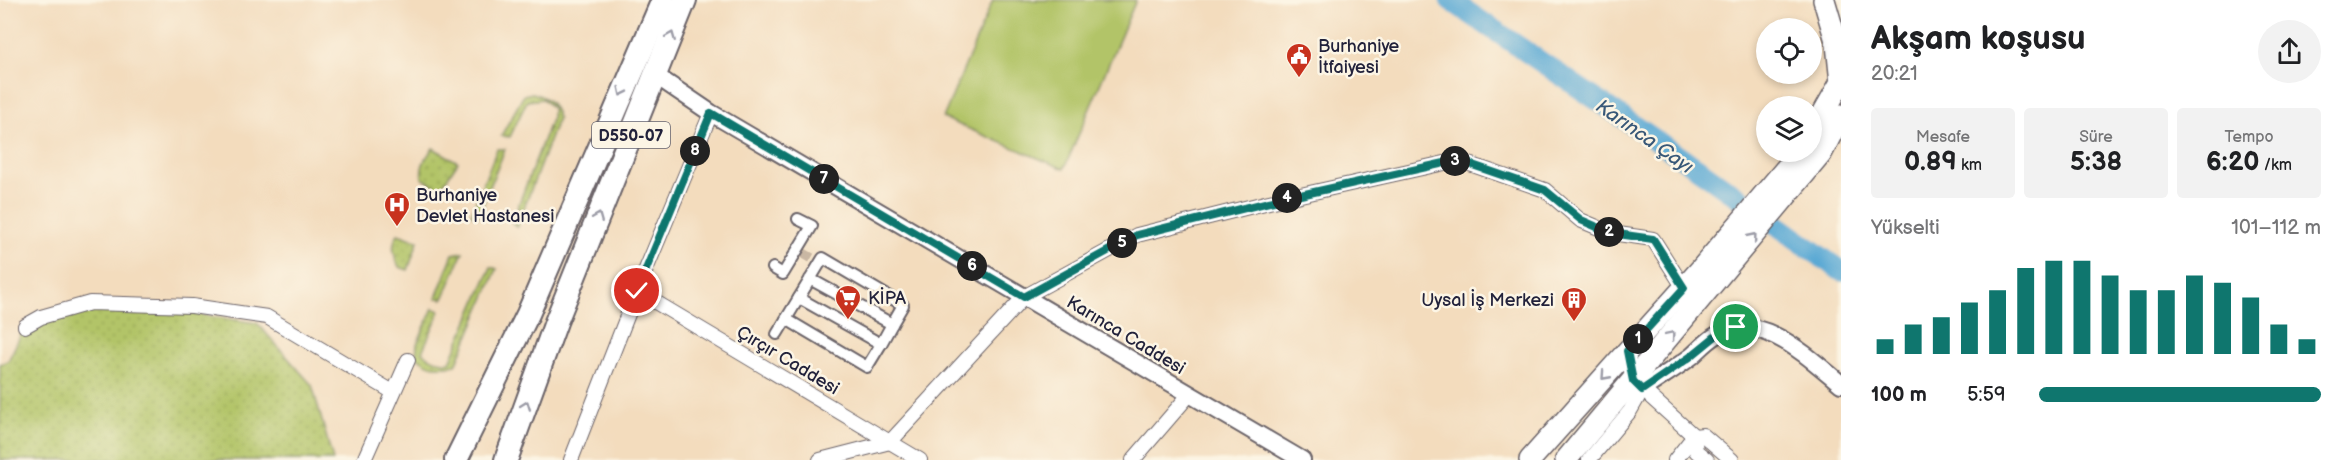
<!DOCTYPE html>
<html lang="tr">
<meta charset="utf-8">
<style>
body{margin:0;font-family:"Balsamiq Sans",sans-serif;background:#f2f2f2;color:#202124;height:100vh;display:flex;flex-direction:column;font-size:22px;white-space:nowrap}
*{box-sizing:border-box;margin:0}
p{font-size:20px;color:#757577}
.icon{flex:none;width:33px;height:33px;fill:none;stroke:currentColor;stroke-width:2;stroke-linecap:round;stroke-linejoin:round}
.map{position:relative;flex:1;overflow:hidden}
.side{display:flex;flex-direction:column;background:#fff;width:510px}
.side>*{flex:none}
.tools{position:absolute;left:1756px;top:18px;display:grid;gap:12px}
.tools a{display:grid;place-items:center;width:66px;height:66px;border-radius:50%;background:#fff;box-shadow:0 3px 9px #0003;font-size:30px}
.pin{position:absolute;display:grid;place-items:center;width:51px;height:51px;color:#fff;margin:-26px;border:3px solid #fff;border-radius:50%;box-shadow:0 2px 6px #0007}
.km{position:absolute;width:30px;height:30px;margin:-15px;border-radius:50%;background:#222;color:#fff;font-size:16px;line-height:30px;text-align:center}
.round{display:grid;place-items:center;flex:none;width:63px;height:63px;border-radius:32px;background:#f2f2f2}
.headline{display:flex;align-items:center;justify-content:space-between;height:102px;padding:0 30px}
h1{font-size:33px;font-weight:800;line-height:45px}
.metrics{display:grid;grid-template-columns:repeat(3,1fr);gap:9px;height:102px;padding:6px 30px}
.metrics div{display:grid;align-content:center;border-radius:6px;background:#f2f2f2;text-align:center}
.metrics b{font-size:26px;font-weight:800}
.metrics small{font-size:16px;font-weight:400}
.metrics p{font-size:16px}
.chart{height:168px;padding:12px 30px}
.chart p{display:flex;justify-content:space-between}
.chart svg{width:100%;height:108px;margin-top:6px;stroke:#0f766e;stroke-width:6}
ul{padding:0 30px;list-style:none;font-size:20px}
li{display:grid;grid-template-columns:96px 72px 1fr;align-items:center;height:45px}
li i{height:15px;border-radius:8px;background:#0f766e}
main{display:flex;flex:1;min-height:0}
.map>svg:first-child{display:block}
</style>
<main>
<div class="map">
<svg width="1841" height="460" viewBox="0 0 1841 460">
<defs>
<pattern id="grass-dots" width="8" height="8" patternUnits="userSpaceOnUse" patternTransform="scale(1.5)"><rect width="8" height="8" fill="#b2c467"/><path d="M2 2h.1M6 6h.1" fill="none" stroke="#99a85a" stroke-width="1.8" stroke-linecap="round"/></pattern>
</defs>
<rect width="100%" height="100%" fill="#fcf5e5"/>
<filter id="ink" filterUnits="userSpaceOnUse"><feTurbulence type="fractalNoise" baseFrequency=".0167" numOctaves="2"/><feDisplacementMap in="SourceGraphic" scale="12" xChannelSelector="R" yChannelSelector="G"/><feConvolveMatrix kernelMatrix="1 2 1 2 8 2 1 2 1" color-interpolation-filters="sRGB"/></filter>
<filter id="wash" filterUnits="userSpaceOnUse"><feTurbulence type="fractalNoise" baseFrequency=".008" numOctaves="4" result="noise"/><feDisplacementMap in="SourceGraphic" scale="24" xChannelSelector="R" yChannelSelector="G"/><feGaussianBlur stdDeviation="1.35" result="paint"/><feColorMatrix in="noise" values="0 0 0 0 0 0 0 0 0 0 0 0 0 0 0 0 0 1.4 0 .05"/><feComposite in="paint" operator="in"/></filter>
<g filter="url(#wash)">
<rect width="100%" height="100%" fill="#f3dcbd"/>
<g fill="url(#grass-dots)" stroke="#6a7351" stroke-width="1.5">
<path d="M 532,93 C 548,97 553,103 558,118 L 517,227 L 512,222 L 552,117 L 552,108 L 543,99 L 527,101 L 510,137 L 501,136 L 524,95 Z"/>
<path d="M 433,148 L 458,162 L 440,189 L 422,178 C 420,165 425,159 433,148 Z"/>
<path d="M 497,149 L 505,149 L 478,217 L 471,214 Z"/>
<path d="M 398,234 L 418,241 L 408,270 L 399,267 C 394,256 390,245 398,234 Z"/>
<path d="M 463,252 L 443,299 L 436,298 L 453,254 Z"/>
<path d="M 491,267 L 497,269 L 456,365 C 437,367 431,369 416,356 L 417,344 L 433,308 L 440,311 L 422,352 C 431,360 439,363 450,362 Z"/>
<path d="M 90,303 L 167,310 L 257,323 L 312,385 L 333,460 L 0,460 L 0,364 L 8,361 L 25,326 Z"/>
</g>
<path fill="#b2c467" stroke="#6a7351" stroke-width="1.5" d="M 993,0 L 1136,0 L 1064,169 L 943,118 Z"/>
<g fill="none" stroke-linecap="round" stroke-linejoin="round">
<path stroke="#5aa9d4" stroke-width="21" d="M 1450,0 L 1707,175 L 1841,271"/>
</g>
</g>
<g filter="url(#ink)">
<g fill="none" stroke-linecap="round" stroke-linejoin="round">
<path stroke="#c9b7a3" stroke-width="10" stroke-dasharray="10 5" stroke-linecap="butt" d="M 803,253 L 820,263"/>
<defs>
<g id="pedestrian">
<path d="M 773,268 L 783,274 L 812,226 L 798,219"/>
<path d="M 786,319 L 867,367 L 881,344 L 799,298"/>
<path d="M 777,334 L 823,258 L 903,305 L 892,324 L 810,279"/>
<path d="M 881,344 L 892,324"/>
</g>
<g id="minor">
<path d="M 637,291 L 920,460"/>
<path d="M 25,326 L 41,317 L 90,303 L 192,306 L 267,317 L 393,392"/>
<path d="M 1627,351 L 1633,381 L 1694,436 L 1696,451 L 1707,460"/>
<path d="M 1694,436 L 1703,435 L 1732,460"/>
<path d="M 364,460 L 408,360"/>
<path d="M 571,460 L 637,291 L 711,113"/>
<path d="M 820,460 L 890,442 L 1024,297 L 1137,235 L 1269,202 L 1458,160 L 1545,190 L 1580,220 L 1611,233 L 1653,239 L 1684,288"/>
<path d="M 1133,460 L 1189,395"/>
<path d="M 1589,460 L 1630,411 L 1642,390"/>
<path d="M 1675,460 L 1694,436"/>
</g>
<g id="tertiary">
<path d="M 655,75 L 711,113 L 1302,460"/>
<path d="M 1642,390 C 1659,378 1676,368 1692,356 C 1700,349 1708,340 1717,335 C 1760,309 1809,358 1841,384"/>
</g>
<g id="primary">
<path d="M 1824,0 L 1837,44 L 1841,83"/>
<path d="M 1812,133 L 1841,82"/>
<path d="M 1530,460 L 1700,270 L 1800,152"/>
<path d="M 1566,460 L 1821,154 L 1841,115"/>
</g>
<g id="trunk">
<path d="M 456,460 L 528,314 L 663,0"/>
<path d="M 506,460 L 556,322 L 685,0"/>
</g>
</defs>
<use href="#pedestrian" stroke="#6b6368" stroke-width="14"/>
<use href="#minor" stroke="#6b6368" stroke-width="16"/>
<use href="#tertiary" stroke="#6b6368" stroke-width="20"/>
<use href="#primary" stroke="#6b6368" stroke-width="24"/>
<use href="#trunk" stroke="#6b6368" stroke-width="26"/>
<use href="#pedestrian" stroke="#fff" stroke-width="10"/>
<use href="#minor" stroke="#fff" stroke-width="14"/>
<use href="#tertiary" stroke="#fff" stroke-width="16"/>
<use href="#primary" stroke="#fff" stroke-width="21"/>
<use href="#trunk" stroke="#fff" stroke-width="22"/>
</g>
<defs><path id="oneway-chevron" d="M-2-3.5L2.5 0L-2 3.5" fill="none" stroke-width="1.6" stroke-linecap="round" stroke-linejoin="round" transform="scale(1.5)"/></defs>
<g stroke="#9c9ca7">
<use href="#oneway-chevron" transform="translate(671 36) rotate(-68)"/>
<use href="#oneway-chevron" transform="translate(622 92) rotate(116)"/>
<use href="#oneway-chevron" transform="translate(598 217) rotate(-68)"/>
<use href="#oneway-chevron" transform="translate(1753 237) rotate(-50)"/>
<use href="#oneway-chevron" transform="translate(1671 335) rotate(-50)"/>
<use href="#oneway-chevron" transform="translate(1605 376) rotate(132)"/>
<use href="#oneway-chevron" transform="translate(526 405) rotate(-70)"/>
</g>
</g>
<g fill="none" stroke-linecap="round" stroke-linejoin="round" filter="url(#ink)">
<defs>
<path id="route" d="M 637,291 L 711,113 L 1024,297 L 1137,235 L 1269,202 L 1458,160 L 1545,190 L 1581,220 L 1611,233 L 1653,239 L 1684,288 L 1627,351 L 1633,381 L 1642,390 L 1690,357 L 1717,335 L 1736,327"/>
</defs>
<use href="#route" stroke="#fff" stroke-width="12"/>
<use href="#route" stroke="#0f766e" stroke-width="8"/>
</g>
<defs>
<symbol id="civic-pin" viewBox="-11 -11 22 30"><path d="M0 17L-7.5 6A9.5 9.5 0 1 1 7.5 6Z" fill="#c8321e" stroke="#fcf5e5"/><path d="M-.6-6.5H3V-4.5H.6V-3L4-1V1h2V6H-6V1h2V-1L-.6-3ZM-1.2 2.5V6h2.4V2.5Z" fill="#fff"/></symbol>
<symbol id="hospital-pin" viewBox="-11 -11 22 30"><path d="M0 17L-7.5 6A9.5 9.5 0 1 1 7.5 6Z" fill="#c8321e" stroke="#fcf5e5"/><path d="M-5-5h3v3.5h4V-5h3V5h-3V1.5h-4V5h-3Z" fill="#fff"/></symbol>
<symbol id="supermarket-pin" viewBox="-11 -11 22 30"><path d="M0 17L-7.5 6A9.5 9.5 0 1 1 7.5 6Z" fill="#c8321e" stroke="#fcf5e5"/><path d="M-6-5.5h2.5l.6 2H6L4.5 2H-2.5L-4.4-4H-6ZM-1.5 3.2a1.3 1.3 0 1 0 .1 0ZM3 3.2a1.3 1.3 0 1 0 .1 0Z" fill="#fff"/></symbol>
<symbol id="building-pin" viewBox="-11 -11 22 30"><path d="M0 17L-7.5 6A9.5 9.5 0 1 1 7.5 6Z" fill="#c8321e" stroke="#fcf5e5"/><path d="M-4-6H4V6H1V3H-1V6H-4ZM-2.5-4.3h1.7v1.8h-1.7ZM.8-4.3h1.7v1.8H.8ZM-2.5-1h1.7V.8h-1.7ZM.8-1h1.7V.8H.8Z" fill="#fff"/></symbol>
</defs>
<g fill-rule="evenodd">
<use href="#civic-pin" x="1284" y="41" width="30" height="40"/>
<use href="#hospital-pin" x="382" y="190" width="30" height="40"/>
<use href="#supermarket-pin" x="833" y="283" width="30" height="40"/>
<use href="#building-pin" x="1559" y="285" width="30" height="40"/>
</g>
<g text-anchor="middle" stroke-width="5" stroke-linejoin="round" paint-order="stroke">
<rect fill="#fcf5e5" stroke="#63616e" stroke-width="1.5" x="592" y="122" width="78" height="26" rx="4.5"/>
<g font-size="16" font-weight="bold" fill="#22223b">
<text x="631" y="141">D550-07</text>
</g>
<g font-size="18" fill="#22223b" stroke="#fcf5e5" text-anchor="start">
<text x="1318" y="52">Burhaniye<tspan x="1318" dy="21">İtfaiyesi</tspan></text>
<text x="416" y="201">Burhaniye<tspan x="416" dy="21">Devlet Hastanesi</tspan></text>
<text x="868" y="304">KİPA</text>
<text x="1554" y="306" text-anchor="end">Uysal İş Merkezi</text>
</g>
<g font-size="18" fill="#22223b" stroke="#fcf5e5">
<text transform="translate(1126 335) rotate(31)" y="6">Karınca Caddesi</text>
<text transform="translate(788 360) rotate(31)" y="6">Çırçır Caddesi</text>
</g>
<g font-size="20" font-style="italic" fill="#385878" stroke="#fcf5e5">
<text transform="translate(1645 136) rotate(35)" y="7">Karınca Çayı</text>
</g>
</g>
</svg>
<div class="tools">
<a><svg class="icon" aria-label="locate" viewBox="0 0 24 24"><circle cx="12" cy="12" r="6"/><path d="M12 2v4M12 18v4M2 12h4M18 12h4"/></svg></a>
<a><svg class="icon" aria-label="layers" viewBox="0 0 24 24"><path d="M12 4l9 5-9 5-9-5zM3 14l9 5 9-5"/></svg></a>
</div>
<div class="pin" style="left:1736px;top:327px;background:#1e9e55"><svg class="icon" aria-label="arrive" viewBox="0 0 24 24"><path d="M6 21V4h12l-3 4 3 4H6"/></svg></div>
<div class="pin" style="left:637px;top:291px;background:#d93025"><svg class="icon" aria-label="check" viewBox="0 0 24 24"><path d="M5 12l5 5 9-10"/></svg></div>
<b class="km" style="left:1638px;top:339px">1</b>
<b class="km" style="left:1609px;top:232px">2</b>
<b class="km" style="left:1455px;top:161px">3</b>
<b class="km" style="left:1287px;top:198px">4</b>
<b class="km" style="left:1122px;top:243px">5</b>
<b class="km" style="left:972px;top:266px">6</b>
<b class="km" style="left:824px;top:179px">7</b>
<b class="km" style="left:695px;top:151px">8</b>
</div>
<section class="side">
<div class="headline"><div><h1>Akşam koşusu</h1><p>20:21</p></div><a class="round"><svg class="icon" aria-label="share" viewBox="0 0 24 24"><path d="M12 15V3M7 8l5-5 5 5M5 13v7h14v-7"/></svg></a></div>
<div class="metrics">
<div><p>Mesafe</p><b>0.89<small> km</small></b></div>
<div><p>Süre</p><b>5:38</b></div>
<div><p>Tempo</p><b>6:20<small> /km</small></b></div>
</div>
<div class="chart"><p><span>Yükselti</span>101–112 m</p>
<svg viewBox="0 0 160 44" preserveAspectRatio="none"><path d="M5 44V38M15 44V32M25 44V29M35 44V23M45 44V18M55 44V9M65 44V6M75 44V6M85 44V12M95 44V18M105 44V18M115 44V12M125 44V15M135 44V21M145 44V32M155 44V38"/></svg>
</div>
<ul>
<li><b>100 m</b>5:59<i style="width:100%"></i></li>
</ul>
</section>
</main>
